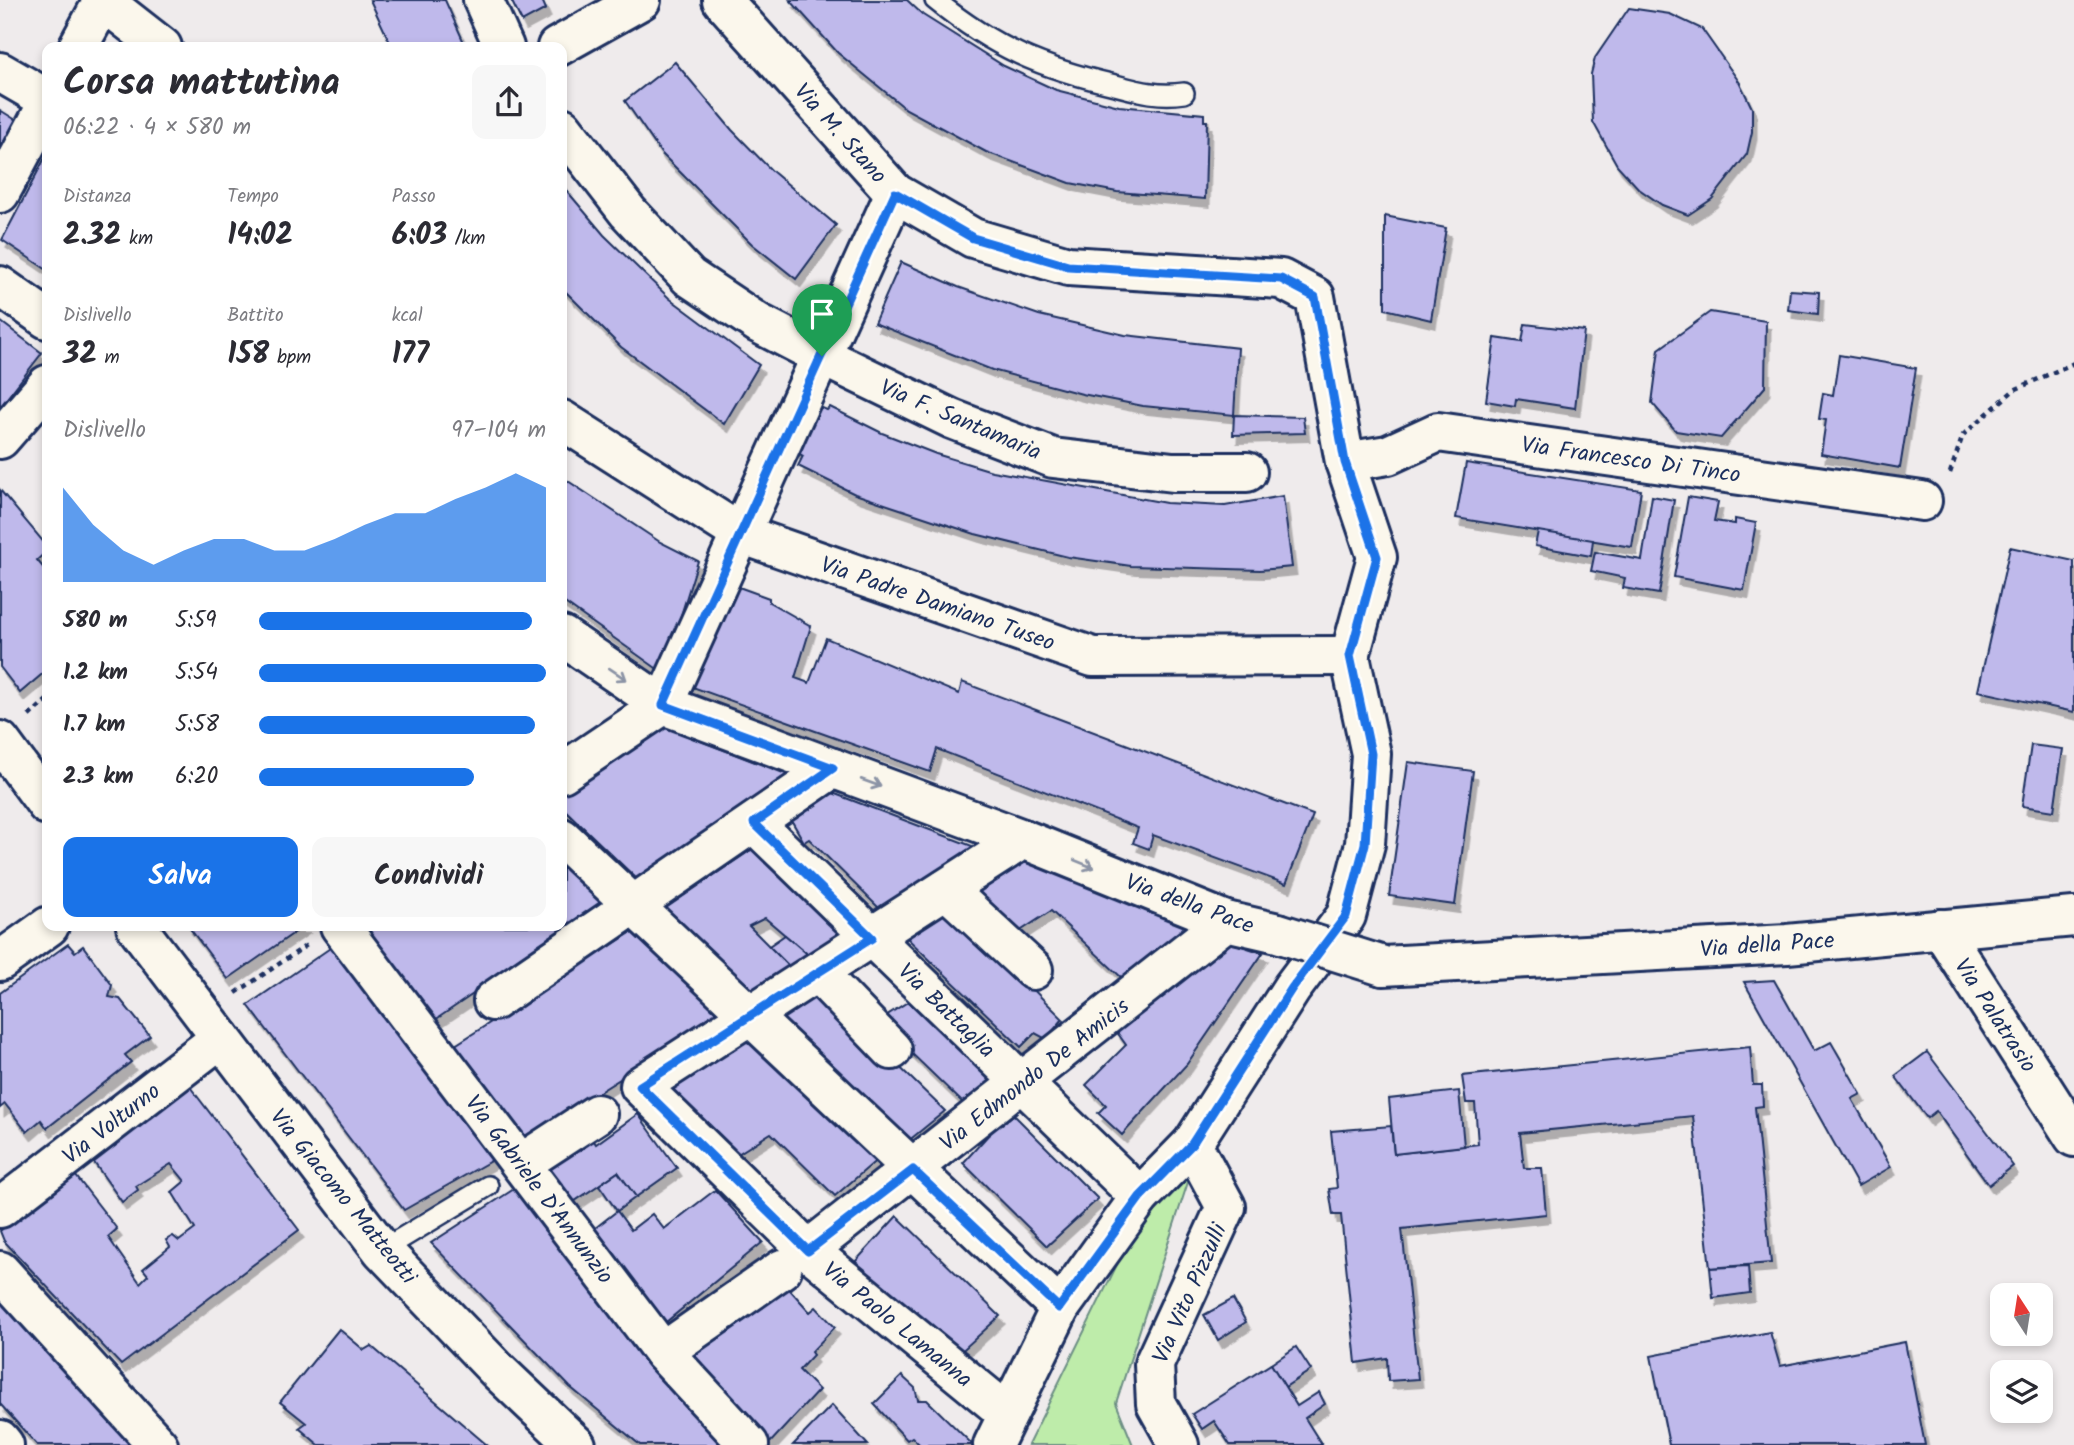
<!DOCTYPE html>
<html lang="it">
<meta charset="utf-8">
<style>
body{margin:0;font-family:Kalam,sans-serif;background:#f7f7f7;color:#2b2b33;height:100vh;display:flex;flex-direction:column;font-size:26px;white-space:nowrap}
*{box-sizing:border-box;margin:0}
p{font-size:23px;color:#7c7c81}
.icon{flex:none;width:38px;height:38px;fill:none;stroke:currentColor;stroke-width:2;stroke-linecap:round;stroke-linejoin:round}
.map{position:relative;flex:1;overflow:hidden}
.side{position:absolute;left:42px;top:42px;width:525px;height:889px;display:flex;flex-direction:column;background:#fff;border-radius:14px;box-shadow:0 4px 10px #0003}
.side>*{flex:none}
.needle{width:46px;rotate:348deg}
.fabs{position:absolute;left:1990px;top:1283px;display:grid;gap:14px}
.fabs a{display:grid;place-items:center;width:63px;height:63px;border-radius:14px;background:#fff;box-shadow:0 4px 10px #0003;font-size:35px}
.pin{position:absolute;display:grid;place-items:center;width:60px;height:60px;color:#fff;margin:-72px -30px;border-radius:50% 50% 50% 0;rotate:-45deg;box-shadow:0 0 7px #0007}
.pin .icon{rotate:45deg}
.round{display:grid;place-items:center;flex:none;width:74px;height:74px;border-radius:14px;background:#f7f7f7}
.overview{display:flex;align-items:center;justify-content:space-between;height:119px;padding:0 21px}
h1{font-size:38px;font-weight:700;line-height:52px}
.stats{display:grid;grid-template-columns:repeat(3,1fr);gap:10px;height:119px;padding:7px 21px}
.stats div{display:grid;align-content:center}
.stats b{font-size:30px;font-weight:700}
.stats small{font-size:19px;font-weight:400}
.stats p{font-size:19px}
.chart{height:196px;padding:14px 21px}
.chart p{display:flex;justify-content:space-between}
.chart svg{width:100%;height:126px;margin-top:7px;fill:#1a73e8;opacity:.7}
.primary-button{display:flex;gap:14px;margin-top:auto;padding:14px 21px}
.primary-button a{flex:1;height:80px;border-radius:14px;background:#1a73e8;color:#fff;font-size:28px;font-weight:700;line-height:80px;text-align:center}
.primary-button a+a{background:#f7f7f7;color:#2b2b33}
ul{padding:0 21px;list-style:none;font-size:23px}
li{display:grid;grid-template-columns:112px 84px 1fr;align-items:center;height:52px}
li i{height:18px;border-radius:9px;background:#1a73e8}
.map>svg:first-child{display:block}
</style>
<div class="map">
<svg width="2074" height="1445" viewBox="0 0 2074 1445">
<defs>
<filter id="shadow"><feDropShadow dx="4.5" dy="8" stdDeviation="0" flood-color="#0004"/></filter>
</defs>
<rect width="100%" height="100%" fill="#efebec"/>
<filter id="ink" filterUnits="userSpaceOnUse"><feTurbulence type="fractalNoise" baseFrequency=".0143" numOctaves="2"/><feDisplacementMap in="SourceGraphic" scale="14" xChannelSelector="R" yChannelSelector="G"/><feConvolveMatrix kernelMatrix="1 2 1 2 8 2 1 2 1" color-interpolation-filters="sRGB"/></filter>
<g filter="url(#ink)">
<path fill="#beecaa" stroke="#6c8e84" stroke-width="2" d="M 1189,1179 L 1116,1403 L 1133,1445 L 1028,1445 L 1146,1206 Z"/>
<g fill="#bfb9eb" stroke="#1b2f5e" stroke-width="2" filter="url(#shadow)">
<path d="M 370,0 L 445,0 L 466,47 L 392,47 Z"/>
<path d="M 511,0 L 542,0 L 546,9 L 522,22 Z"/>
<path d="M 790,0 L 907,0 L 923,15 L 1004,66 L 1056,90 L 1119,106 L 1204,114 L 1204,121 L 1207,121 L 1205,199 L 1117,192 L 1070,183 L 986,152 L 906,109 L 838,53 Z"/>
<path d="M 1629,8 L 1670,14 L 1702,29 L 1740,83 L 1752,108 L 1752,132 L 1747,154 L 1712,199 L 1688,215 L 1662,205 L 1639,189 L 1617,165 L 1593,122 L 1591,74 L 1595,58 Z"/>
<path d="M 675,62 L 732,130 L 772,171 L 836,225 L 796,279 L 752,244 L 661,153 L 625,101 Z"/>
<path d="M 0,110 L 16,120 L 0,150 Z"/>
<path d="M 47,154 L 47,270 L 2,240 Z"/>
<path d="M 562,185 L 604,235 L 669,298 L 759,365 L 724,424 L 621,347 L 562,288 Z"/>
<path d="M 1385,216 L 1446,228 L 1431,320 L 1385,309 Z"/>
<path d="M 901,262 L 958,287 L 1039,315 L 1125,335 L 1238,348 L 1234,415 L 1143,406 L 1082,394 L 992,370 L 874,323 Z"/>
<path d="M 1790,290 L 1819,292 L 1818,314 L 1788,310 Z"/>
<path d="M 1710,312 L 1766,321 L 1765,387 L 1721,438 L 1676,431 L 1652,403 L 1659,349 Z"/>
<path d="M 0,321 L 42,353 L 0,407 Z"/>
<path d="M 1525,324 L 1584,331 L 1575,408 L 1516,399 L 1515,406 L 1486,401 L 1495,338 L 1522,342 Z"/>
<path d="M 1839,355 L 1916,368 L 1900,468 L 1821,454 L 1826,420 L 1819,419 L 1823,393 L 1833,395 Z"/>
<path d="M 807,402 L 827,410 L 830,407 L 882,433 L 936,454 L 992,471 L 1166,503 L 1225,506 L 1283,496 L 1292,567 L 1260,570 L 1131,566 L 1068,557 L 975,534 L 855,494 L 798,466 L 803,456 L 788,447 Z"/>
<path d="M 1234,415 L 1303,417 L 1305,433 L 1233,435 Z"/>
<path d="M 1466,463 L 1641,490 L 1632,547 L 1456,518 Z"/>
<path d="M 562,477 L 660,542 L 698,561 L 663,673 L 562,601 Z"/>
<path d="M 0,490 L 47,546 L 47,551 L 37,560 L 47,572 L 47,670 L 20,693 L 0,667 Z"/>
<path d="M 1652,496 L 1674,500 L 1659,594 L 1623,588 L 1625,578 L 1591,571 L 1595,552 L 1642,560 Z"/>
<path d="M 1688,497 L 1718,502 L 1714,521 L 1735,524 L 1735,519 L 1756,523 L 1744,590 L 1674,577 Z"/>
<path d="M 1538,531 L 1593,540 L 1591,556 L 1535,546 Z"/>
<path d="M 2010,547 L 2074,561 L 2074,712 L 1978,691 Z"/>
<path d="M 725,582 L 769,598 L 769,602 L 811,626 L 795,678 L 809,683 L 826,638 L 959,694 L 962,682 L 1313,815 L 1286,884 L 1153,835 L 1149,849 L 1133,843 L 1138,828 L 937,749 L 930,772 L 684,684 Z"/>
<path d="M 652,722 L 791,776 L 639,881 L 562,807 L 562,786 Z"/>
<path d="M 2031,745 L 2063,749 L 2054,811 L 2022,806 Z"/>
<path d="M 1408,762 L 1473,771 L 1455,905 L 1389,896 Z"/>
<path d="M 830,792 L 980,849 L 884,913 L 809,839 L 804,842 L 790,818 Z"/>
<path d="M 760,844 L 851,933 L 812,958 L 765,918 L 749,926 L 793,970 L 756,995 L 665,908 Z"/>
<path d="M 562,859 L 607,903 L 435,1020 L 363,926 L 562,926 Z"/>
<path d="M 1022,861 L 1189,925 L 1123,979 L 1051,911 L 1008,939 L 967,900 Z"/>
<path d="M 952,909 L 1063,1019 L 1046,1039 L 1035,1033 L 1021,1047 L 906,937 Z"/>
<path d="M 188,926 L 304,926 L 228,979 Z"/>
<path d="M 632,932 L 721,1015 L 525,1139 L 449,1049 Z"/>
<path d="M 785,935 L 812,958 L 793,970 L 769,946 Z"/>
<path d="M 1226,941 L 1263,953 L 1187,1064 L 1122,1135 L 1098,1113 L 1106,1105 L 1086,1085 L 1126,1045 L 1116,1031 Z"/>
<path d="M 68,944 L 75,952 L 83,946 L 112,985 L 109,997 L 120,999 L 150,1036 L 125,1055 L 131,1062 L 47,1128 L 41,1120 L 27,1132 L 5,1104 L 0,1108 L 0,993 Z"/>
<path d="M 333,946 L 494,1159 L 404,1210 L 248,1005 Z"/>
<path d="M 1774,980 L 1814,1051 L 1831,1042 L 1861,1094 L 1852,1099 L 1891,1167 L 1858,1186 L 1744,982 Z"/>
<path d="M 820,990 L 945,1111 L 907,1142 L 778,1018 Z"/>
<path d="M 920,994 L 1002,1072 L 963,1103 L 878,1021 Z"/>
<path d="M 745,1039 L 879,1158 L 835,1196 L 771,1133 L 733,1157 L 665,1087 Z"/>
<path d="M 1750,1047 L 1753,1085 L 1762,1085 L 1763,1106 L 1755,1107 L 1771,1263 L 1710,1268 L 1693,1116 L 1520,1133 L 1524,1168 L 1542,1168 L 1546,1214 L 1402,1229 L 1418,1379 L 1388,1381 L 1387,1358 L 1356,1363 L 1341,1215 L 1333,1215 L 1329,1189 L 1337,1188 L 1331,1131 L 1391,1126 L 1394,1154 L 1478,1144 L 1475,1103 L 1466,1103 L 1462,1076 Z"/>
<path d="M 1927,1052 L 2013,1166 L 1989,1185 L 1936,1111 L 1927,1118 L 1895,1076 Z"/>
<path d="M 181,1075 L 299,1230 L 121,1365 L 4,1241 L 0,1231 L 72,1171 L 117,1229 L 108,1237 L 140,1283 L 148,1275 L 143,1269 L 170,1247 L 166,1240 L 173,1236 L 179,1241 L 195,1229 L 172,1192 L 185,1181 L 171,1164 L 136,1186 L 138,1190 L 122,1202 L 88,1154 Z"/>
<path d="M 1459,1091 L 1464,1146 L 1394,1154 L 1389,1099 Z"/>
<path d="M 1010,1111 L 1098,1199 L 1047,1246 L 963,1163 Z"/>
<path d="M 638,1114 L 677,1168 L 636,1197 L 618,1172 L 572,1203 L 546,1166 L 590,1135 L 596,1144 Z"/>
<path d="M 618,1172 L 636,1197 L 617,1211 L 599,1185 Z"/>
<path d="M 514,1189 L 664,1380 L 722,1445 L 640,1445 L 570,1387 L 431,1243 Z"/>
<path d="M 715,1190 L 763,1242 L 666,1322 L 594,1229 L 617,1211 L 631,1230 L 652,1214 L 664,1229 Z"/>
<path d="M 897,1216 L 1000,1316 L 953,1359 L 854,1263 Z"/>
<path d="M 1748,1266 L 1750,1293 L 1713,1298 L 1710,1268 Z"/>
<path d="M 783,1282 L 810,1312 L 816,1307 L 835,1327 L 811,1352 L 813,1355 L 799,1370 L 819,1390 L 768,1445 L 687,1354 Z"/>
<path d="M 0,1291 L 138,1445 L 37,1445 L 0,1404 Z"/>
<path d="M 1233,1299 L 1246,1322 L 1218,1340 L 1204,1315 Z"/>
<path d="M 339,1329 L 364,1350 L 371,1346 L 487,1445 L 319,1445 L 299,1428 L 306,1423 L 280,1402 Z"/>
<path d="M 1770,1332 L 1780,1366 L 1905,1342 L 1925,1445 L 1669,1445 L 1651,1356 Z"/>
<path d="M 1296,1347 L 1311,1370 L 1285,1387 L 1271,1364 Z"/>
<path d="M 1271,1364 L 1297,1406 L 1319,1392 L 1325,1404 L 1305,1418 L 1322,1445 L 1230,1445 L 1214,1421 L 1202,1429 L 1192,1414 Z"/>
<path d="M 902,1376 L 915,1388 L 918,1400 L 927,1400 L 973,1445 L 920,1445 L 912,1437 L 907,1440 L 874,1404 Z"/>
<path d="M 832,1405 L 868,1445 L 793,1445 Z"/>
</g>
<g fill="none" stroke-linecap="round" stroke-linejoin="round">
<defs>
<g id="service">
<path d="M 935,0 C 994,48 1041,68 1115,85 C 1138,91 1159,97 1184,93"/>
<path d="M 382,1250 L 488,1186"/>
</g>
<g id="minor">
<path d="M 102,0 L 162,47"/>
<path d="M 483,0 L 504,47"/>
<path d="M 722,0 L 895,193 L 973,238 L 1068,266 L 1281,279 L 1315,297 L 1345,462 L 1377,557 L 1350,656 L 1371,754 L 1365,844 L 1346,916 L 1292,988 L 1192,1144 L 1140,1197 L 1060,1308 L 993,1445"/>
<path d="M 78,47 L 103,1"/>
<path d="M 557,47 L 641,0"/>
<path d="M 0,72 L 47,99"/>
<path d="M 562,127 L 628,212 L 689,277 L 758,323 L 822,356 L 952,419 L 1053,458 L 1173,472 L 1247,472"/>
<path d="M 0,193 L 47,105"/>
<path d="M 0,286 L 47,319"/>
<path d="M 562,420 L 741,534 L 1093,657 L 1350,656"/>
<path d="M 0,439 L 47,385"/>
<path d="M 1345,462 L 1388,455 L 1438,432 L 1922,501"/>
<path d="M 562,636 L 663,705 L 1023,839 L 1226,921 L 1278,933"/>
<path d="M 562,773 L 663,705 L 895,193"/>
<path d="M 754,823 L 1140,1197"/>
<path d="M 562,838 L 1060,1308"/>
<path d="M 946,889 L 1033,970"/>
<path d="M 340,926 L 663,1352 L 749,1445"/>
<path d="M 1941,929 L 2074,1137"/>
<path d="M 0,961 L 49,926"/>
<path d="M 1383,966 L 1787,944 L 2074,917"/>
<path d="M 817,972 L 892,1050"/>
<path d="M 493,1001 L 833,768"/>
<path d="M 522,1163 L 597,1114"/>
<path d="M 0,1208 L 221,1038"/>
<path d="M 808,1250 L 1226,921"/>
<path d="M 0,1271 L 158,1445"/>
<path d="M 663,1352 L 782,1269"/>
<path d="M 1007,1413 L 808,1250 L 640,1086 L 1023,839"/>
<path d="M 0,1440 L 4,1445"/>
<path d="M 1179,1445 L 1156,1404 L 1154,1364 L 1226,1207 L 1192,1144"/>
</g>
<g id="tertiary">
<path d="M 0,741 L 47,805"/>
<path d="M 136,926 L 382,1250 L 498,1371 L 576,1445"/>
</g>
</defs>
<use href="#service" stroke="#1b2f5e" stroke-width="24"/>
<use href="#minor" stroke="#1b2f5e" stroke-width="44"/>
<use href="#tertiary" stroke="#1b2f5e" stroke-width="44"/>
<g stroke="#1b2f5e" stroke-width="4.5" stroke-dasharray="5 5" stroke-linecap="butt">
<path d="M 1950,473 L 1963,435 L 2014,390 L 2074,363"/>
<path d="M 29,716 L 47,700"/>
<path d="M 236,993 L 307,945"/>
</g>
<use href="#service" stroke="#fbf7ec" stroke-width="19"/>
<use href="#minor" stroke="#fbf7ec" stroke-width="38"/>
<use href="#tertiary" stroke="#fbf7ec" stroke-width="38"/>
<defs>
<path id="minor-bridge" d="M 1278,933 L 1383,966"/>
</defs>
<use href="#minor-bridge" stroke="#1b2f5e" stroke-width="44" stroke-linecap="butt"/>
<use href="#minor-bridge" stroke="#fbf7ec" stroke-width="38"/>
</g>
<defs><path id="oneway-shaft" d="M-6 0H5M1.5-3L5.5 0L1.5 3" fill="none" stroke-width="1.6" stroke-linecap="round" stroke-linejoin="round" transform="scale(1.75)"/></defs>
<g stroke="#8b93a5">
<use href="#oneway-shaft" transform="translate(618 674) rotate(34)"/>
<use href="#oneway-shaft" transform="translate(871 783) rotate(20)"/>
<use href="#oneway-shaft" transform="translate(1084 864) rotate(22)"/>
</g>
</g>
<g fill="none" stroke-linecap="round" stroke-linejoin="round" filter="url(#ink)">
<defs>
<path id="route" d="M 895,193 L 973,238 L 1068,266 L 1281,279 L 1315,297 L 1345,462 L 1377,557 L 1350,656 L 1371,754 L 1365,844 L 1346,916 L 1292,988 L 1192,1144 L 1140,1197 L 1059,1308 L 913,1170 L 808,1251 L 640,1086 L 872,938 L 754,823 L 833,768 L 663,705 Z"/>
</defs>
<use href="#route" stroke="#fff" stroke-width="14"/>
<use href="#route" stroke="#1a73e8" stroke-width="9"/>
</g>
<g text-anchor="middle" stroke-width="6" stroke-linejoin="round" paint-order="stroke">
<g font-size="23" fill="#1b2f5e" stroke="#fbf7ec">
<text transform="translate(841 133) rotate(48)" y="8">Via M. Stano</text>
<text transform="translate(961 419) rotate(23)" y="8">Via F. Santamaria</text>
<text transform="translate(1631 459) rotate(8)" y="8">Via Francesco Di Tinco</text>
<text transform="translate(938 603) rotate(19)" y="8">Via Padre Damiano Tuseo</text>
<text transform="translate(1190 903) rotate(20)" y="8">Via della Pace</text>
<text transform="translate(1767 944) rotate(-4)" y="8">Via della Pace</text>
<text transform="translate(947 1010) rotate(44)" y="8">Via Battaglia</text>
<text transform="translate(1996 1015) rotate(57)" y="8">Via Palatrasio</text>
<text transform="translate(1034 1074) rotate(-38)" y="8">Via Edmondo De Amicis</text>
<text transform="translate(111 1123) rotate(-38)" y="8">Via Volturno</text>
<text transform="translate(540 1189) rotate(53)" y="8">Via Gabriele D'Annunzio</text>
<text transform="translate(344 1196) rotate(51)" y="8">Via Giacomo Matteotti</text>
<text transform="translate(1189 1293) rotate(-66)" y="8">Via Vito Pizzulli</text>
<text transform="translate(898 1324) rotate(39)" y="8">Via Paolo Lamanna</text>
</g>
</g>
</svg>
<div class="fabs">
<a><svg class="needle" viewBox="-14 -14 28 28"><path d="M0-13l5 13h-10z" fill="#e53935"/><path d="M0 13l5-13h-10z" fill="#7c7c81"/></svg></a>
<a><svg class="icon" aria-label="layers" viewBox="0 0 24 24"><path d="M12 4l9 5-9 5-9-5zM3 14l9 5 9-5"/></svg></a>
</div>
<div class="pin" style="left:822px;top:356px;background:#1e9e55"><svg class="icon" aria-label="arrive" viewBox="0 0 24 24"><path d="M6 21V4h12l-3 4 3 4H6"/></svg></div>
<section class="side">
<div class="overview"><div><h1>Corsa mattutina</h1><p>06:22 · 4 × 580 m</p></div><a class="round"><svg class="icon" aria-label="share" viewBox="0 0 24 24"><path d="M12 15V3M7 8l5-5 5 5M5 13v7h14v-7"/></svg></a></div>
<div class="stats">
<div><p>Distanza</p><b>2.32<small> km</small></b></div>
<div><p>Tempo</p><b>14:02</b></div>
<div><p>Passo</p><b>6:03<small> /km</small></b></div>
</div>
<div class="stats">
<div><p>Dislivello</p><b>32<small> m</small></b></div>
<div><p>Battito</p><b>158<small> bpm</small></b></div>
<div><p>kcal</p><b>177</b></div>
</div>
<div class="chart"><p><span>Dislivello</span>97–104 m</p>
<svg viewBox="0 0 160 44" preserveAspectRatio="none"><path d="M0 44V11L10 24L20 33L30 38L40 33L50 29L60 29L70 33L80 33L90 29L100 24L110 20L120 20L130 15L140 11L150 6L160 11V44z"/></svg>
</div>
<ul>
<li><b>580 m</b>5:59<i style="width:95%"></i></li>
<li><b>1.2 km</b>5:54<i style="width:100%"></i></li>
<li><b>1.7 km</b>5:58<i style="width:96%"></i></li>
<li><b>2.3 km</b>6:20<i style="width:75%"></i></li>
</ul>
<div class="primary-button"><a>Salva</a><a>Condividi</a></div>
</section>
</div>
